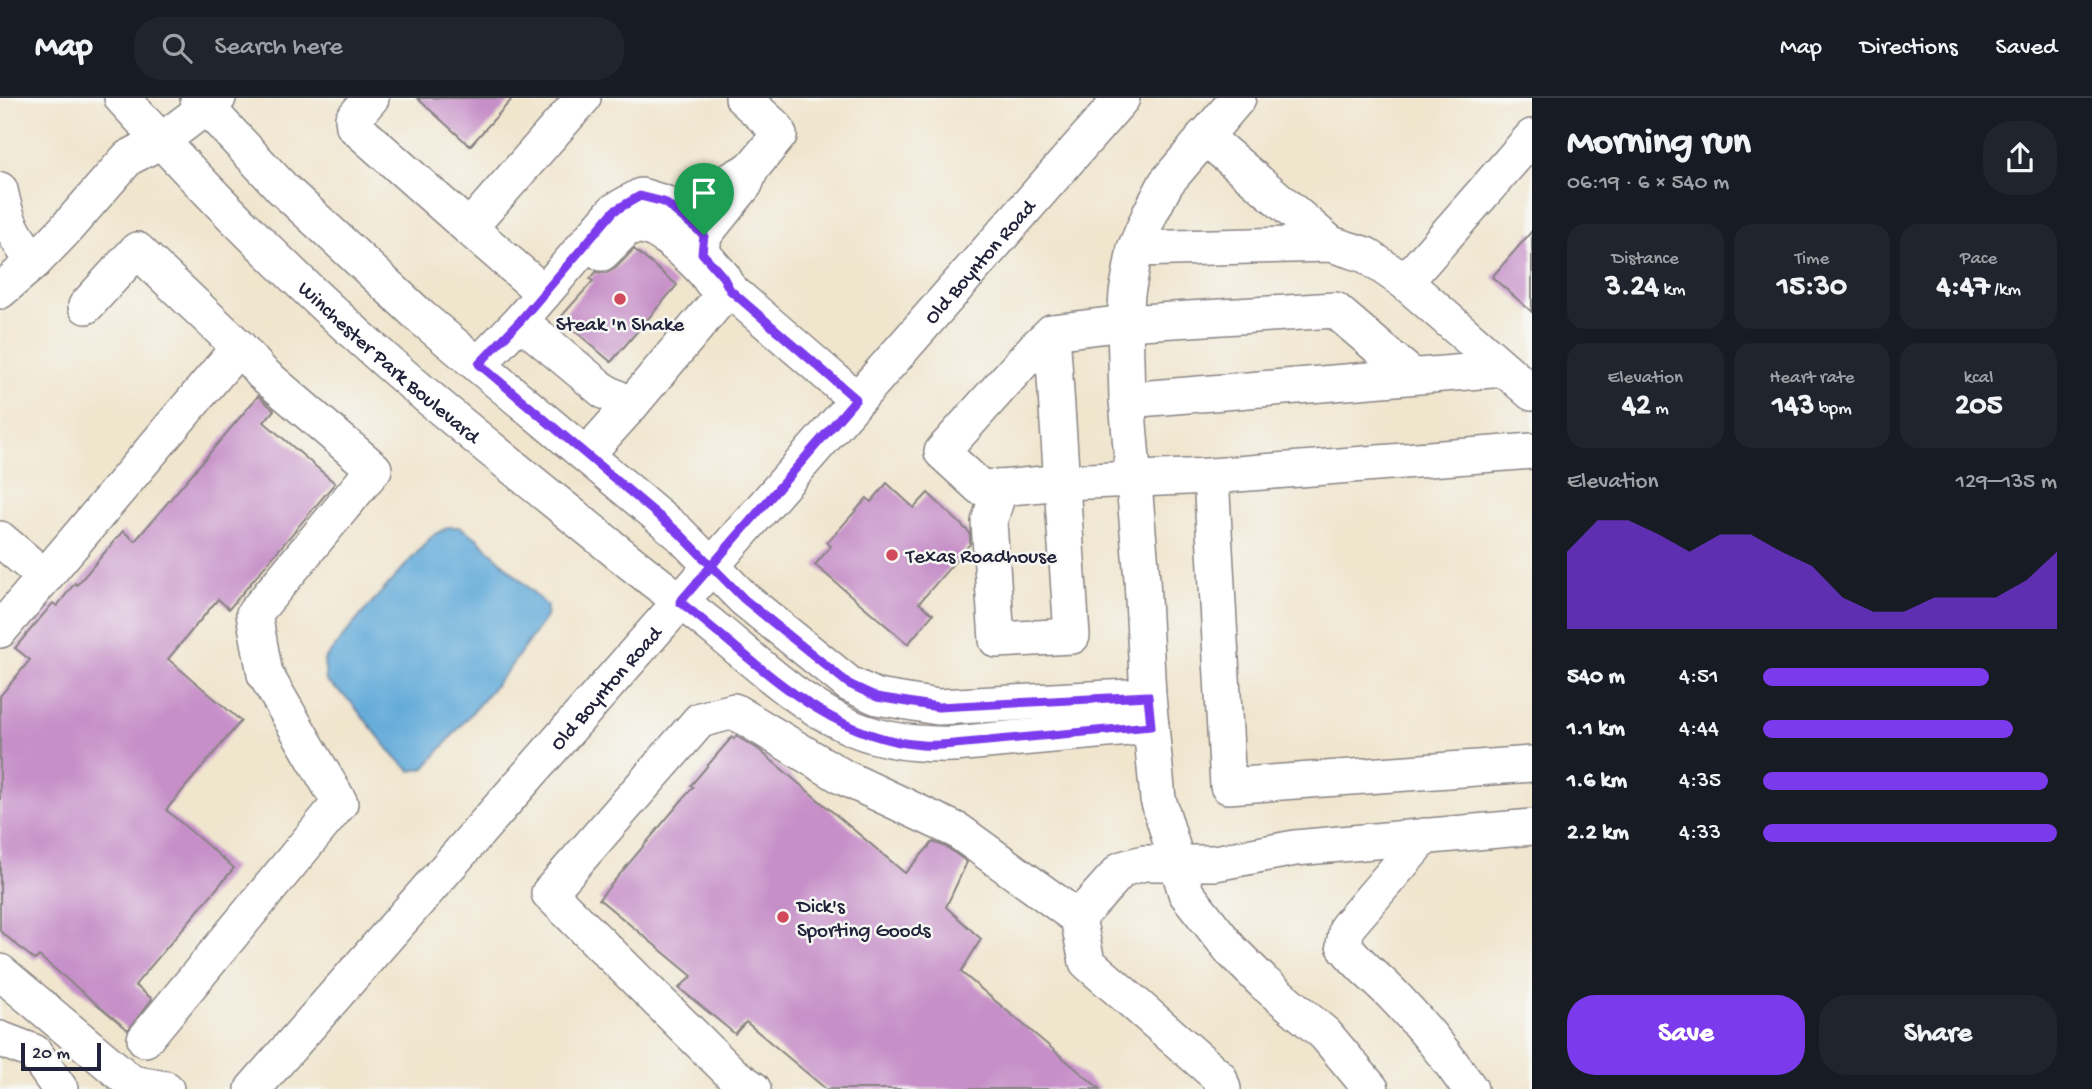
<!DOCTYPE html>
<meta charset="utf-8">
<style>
body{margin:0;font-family:"Gochi Hand",sans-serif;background:#20242c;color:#f1f3f6;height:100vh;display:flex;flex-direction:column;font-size:26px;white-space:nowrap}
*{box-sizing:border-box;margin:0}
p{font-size:23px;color:#9ea1a6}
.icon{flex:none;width:38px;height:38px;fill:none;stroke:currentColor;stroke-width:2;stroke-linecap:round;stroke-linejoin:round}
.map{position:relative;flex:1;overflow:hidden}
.details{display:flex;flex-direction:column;background:#171b24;width:560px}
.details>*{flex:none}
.scale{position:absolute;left:21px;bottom:18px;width:80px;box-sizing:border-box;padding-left:7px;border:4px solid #22223b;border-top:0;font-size:19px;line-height:24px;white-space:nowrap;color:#22223b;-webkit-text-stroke:5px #f6f6f2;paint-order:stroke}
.pin{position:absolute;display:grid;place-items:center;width:60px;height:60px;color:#fff;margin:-72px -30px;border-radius:50% 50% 50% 0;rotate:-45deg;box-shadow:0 0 7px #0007}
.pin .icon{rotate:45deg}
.round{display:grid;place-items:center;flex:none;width:74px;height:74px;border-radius:28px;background:#20242c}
.head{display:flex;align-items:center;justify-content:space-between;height:119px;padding:0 35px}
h1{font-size:38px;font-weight:700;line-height:52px}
.stats{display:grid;grid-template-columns:repeat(3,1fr);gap:10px;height:119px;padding:7px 35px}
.stats div{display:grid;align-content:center;border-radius:18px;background:#20242c;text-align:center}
.stats b{font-size:30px;font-weight:700}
.stats small{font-size:19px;font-weight:400}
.stats p{font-size:19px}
.chart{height:196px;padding:14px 35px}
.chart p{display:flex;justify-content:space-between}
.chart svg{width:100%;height:126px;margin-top:7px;fill:#7c3aed;opacity:.7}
.action{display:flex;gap:14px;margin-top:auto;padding:14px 35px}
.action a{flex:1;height:80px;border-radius:28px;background:#7c3aed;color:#fff;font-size:28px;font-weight:700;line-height:80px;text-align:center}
.action a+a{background:#20242c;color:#f1f3f6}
ul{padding:0 35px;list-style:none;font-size:23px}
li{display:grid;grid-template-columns:112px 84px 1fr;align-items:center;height:52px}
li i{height:18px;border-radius:9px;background:#7c3aed}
header{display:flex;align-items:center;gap:42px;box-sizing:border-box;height:98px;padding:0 35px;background:#171b24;border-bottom:2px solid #363941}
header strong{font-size:33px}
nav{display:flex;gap:38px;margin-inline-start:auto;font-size:24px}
.search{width:490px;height:63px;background:#20242c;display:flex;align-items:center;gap:18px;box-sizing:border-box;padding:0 24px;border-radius:28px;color:#9ea1a6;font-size:26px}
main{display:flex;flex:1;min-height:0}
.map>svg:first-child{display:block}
</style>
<header>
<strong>Map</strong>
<div class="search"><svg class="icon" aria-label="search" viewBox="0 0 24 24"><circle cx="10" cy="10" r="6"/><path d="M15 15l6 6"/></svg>Search here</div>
<nav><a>Map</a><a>Directions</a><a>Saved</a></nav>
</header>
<main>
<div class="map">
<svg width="1532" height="991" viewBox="0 0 1532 991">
<rect width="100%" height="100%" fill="#f6f6f2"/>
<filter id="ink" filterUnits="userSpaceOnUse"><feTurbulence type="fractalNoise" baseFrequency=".0143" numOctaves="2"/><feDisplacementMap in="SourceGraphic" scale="14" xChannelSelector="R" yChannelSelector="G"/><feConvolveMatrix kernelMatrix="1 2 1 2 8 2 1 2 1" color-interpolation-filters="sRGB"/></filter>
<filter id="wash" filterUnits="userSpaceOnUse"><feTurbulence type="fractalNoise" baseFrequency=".00686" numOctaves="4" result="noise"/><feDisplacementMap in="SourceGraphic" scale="28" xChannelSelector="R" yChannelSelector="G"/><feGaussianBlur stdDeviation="1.57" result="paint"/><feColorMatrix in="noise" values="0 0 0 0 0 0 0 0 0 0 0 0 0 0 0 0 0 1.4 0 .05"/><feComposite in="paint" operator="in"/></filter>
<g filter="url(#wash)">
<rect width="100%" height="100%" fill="#f0e5cd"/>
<path fill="#62aad9" stroke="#42668a" stroke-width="2" d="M 449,429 L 460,429 L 477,440 L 547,508 L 546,519 L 508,572 L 425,670 L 411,673 L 395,659 L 350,603 L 326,583 L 324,562 L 367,510 L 433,437 Z"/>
<g id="blocks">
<g fill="#c68fc8">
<path d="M 417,0 L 513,0 L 470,48 Z"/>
<path d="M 1532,133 L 1532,214 L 1492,179 Z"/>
<path d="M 634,151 L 677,187 L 611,264 L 560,220 L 593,183 L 590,181 L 596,174 L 607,175 L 616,170 Z"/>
<path d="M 258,298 L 274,312 L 264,324 L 335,385 L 229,511 L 218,501 L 168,561 L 241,623 L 166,712 L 234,770 L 135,887 L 152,901 L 128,932 L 39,858 L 35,862 L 0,833 L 0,598 L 30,562 L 15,550 L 53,505 L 57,508 L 75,485 L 77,487 L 123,433 L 135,443 Z"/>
<path d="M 887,385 L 914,410 L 928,395 L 970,435 L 970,446 L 919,505 L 933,516 L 908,546 L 815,467 L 831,448 L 827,445 L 867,400 L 871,404 Z"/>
<path d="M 736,638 L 758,651 L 905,775 L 933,744 L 948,750 L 967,764 L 946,809 L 981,841 L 961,874 L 1100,991 L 826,991 L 746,924 L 735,936 L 679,890 L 692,878 L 599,801 L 693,689 L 691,687 L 732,639 L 734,641 Z"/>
</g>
</g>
</g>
<g filter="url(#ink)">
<use href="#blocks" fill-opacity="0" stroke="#898484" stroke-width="2"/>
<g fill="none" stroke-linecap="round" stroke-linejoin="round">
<defs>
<g id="minor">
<path id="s1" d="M 122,0 C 205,92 292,180 385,262 C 458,326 534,386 609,447 C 645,477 683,504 719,534 C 759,567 797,603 844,626 C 878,643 917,647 954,646 L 1151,628"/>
<path d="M 198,0 L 282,90 L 422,220 L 679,435 L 744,501 L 849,586 L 877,599 L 938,609 L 1148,598"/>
<path d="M 371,0 L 353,21 L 354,28 L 469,130 L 583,0"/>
<path d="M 1238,0 L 1166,85 L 1150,116 L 1135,151 L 1127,195 L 1125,225 L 1127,302 L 1142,481 L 1148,598 L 1158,701 L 1186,795 L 1231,852 L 1264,885 L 1325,936 L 1371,991"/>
<path d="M 1204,38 L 1331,146"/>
<path d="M 1532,39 L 1405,184 L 1532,295"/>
<path d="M 751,71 L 745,86 L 704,137 L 702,155 L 723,179 L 730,192 L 856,301"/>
<path d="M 731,82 L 751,71 L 779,37 L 776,30 L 743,0"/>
<path d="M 0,92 C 7,126 14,137 34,164"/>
<path d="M 469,130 L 544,195"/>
<path d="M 1135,151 L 1331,146 L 1366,157 L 1405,184"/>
<path d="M 602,155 L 627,130 C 635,128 642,127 650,130 C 666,136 702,168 711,183"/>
<path d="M 0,193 L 34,164 L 64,133 L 128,60 L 161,43 L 218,0"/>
<path d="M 520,223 L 604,293 L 631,307 L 719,202 L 730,192"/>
<path d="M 479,266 L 520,223 L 614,113 L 641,98 L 664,105 L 704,137"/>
<path d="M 1127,302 L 1504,271"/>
<path d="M 1532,353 L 1211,378 L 1228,688 L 1532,666"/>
<path d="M 586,357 L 631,307"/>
<path d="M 1211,378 L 1063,384 L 1000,390 L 980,389 L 942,354 L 1035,250 L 1052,234 L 1125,225 L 1335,212 L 1411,277"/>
<path d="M 1000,390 L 989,424 L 997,542 L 1072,538 L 1052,234"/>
<path d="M 0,441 L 45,479"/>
<path d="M 0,532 L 239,249 L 137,152 L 86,208"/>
<path d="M 1425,738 L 1347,829 L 1344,847 C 1358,867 1377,880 1394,898 C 1422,927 1447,958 1470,991"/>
<path d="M 0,874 L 132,985 L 135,991"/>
<path d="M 0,941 L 34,954 L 60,991"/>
<path d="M 145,941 L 340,705 L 265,576 L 254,516 L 374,371 L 262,275 L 239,249"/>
<path d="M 132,985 L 166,991"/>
<path id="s2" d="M 253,991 L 1122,0"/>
<path d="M 753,991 L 732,976 L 549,795 L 700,622 L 734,613 L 843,679 L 958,733 L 1078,820"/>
<path d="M 1223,991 L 1219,979 L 1087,864 L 1078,820 L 1122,771 L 1144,765 L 1215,765 L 1295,750 L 1532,729"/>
</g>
</defs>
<use href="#minor" stroke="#898484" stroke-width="38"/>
<use href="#minor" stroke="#fff" stroke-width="35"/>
</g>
</g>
<g fill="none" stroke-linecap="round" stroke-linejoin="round" filter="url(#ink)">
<defs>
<path id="route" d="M 704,137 L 664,104 L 640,98 L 614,113 L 520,223 L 479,266 L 679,435 L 744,501 L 849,586 L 877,599 L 938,609 L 1148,598 L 1151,628 L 954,646 C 943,647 932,648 922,647 C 823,640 754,560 680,504 L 856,301 L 730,192 L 723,179 L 702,155 L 704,137"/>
</defs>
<use href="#route" stroke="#fff" stroke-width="14"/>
<use href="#route" stroke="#7c3aed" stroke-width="9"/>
</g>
<g fill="#d1495b" stroke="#f6f6f2" stroke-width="2.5">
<circle cx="620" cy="201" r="7"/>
<circle cx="892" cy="457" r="7"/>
<circle cx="783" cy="819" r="7"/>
</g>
<g text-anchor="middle" stroke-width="5" stroke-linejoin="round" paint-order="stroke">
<g font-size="21" fill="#22223b" stroke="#f6f6f2">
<text dy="7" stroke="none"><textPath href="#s2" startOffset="1101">Old Boynton Road</textPath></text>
<text dy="7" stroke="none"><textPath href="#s1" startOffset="376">Winchester Park Boulevard</textPath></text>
<text dy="7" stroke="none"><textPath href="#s2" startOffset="534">Old Boynton Road</textPath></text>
</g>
<g font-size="21" fill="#22223b" stroke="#f6f6f2" text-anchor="start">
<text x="620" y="232" text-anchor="middle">Steak 'n Shake</text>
<text x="906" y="464">Texas Roadhouse</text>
<text x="797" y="814">Dick's<tspan x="797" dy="24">Sporting Goods</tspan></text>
</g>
</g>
</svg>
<div class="scale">20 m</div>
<div class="pin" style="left:704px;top:137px;background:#1e9e55"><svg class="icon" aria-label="arrive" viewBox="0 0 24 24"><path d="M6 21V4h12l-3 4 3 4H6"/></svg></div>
</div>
<section class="details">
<div class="head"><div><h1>Morning run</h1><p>06:19 · 6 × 540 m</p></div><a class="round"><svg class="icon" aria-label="share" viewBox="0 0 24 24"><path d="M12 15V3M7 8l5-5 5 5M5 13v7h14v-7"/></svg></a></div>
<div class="stats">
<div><p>Distance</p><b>3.24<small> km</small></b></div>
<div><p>Time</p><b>15:30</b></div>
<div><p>Pace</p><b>4:47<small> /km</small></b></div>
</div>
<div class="stats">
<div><p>Elevation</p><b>42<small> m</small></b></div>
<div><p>Heart rate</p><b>143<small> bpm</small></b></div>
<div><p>kcal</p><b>205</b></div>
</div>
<div class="chart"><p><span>Elevation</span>129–135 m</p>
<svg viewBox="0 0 160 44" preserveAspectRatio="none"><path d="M0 44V17L10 6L20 6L30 11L40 17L50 11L60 11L70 17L80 22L90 33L100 38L110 38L120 33L130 33L140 33L150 27L160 17V44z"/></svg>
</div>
<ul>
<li><b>540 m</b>4:51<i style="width:77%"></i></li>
<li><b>1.1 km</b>4:44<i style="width:85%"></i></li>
<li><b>1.6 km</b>4:35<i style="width:97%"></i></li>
<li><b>2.2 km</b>4:33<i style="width:100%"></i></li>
</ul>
<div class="action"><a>Save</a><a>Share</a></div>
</section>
</main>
